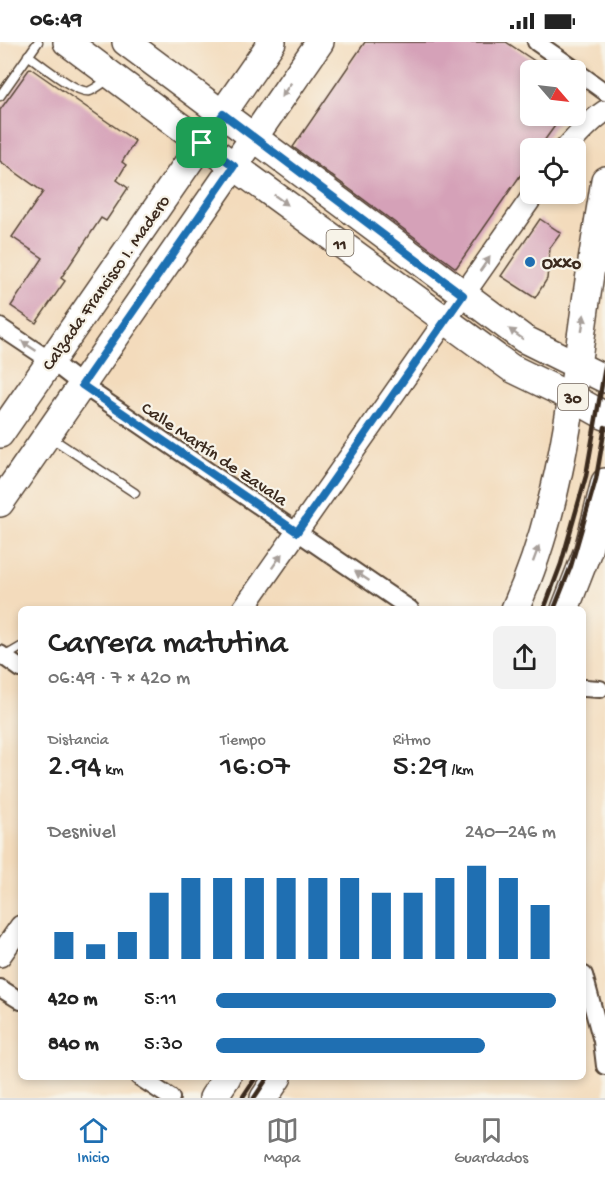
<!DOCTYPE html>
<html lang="es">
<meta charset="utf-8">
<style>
body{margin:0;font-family:"Gochi Hand",sans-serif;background:#f2f2f2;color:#222;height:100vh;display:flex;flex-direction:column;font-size:22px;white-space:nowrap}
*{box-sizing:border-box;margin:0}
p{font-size:20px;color:#767676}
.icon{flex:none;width:33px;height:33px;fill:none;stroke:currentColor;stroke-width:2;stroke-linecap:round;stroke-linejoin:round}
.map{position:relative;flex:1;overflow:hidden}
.panel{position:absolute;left:18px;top:564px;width:568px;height:474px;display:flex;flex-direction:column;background:#fff;border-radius:9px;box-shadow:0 3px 9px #0003}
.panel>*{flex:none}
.needle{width:39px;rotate:118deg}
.controls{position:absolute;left:520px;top:18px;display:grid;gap:12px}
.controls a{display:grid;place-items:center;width:66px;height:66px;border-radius:9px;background:#fff;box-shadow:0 3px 9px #0003;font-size:30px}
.pin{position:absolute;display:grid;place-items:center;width:51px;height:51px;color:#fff;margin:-26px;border-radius:12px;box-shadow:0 3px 9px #0006}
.round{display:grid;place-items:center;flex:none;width:63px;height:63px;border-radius:9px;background:#f2f2f2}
.overview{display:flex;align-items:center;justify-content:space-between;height:102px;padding:0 30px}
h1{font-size:33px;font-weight:600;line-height:45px}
.stats{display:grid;grid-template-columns:repeat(3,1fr);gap:9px;height:102px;padding:6px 30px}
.stats div{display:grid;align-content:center}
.stats b{font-size:30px;font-weight:600}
.stats small{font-size:16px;font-weight:400}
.stats p{font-size:16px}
.chart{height:168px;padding:12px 30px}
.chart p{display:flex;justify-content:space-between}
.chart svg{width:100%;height:108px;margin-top:6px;stroke:#1f6fb2;stroke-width:6}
ul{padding:0 30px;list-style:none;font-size:20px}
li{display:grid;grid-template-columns:96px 72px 1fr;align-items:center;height:45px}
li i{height:15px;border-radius:8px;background:#1f6fb2}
.status{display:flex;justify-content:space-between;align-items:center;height:42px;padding:0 30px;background:#fff;direction:ltr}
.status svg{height:16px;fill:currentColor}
.dock{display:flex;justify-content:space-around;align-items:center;height:84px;border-top:2px solid #e0e0e0;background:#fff;font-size:16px;color:#767676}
.dock a{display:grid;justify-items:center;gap:3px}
.dock .active{color:#1f6fb2}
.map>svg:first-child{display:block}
</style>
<div class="status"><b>06:49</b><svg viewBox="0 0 49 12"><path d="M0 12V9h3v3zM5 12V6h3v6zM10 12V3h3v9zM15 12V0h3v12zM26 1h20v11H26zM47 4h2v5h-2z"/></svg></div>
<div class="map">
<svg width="605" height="1056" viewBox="0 0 605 1056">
<rect width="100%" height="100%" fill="#f7f3e8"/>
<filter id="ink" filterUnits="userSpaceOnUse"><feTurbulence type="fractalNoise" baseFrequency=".0167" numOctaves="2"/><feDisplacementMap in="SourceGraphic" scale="12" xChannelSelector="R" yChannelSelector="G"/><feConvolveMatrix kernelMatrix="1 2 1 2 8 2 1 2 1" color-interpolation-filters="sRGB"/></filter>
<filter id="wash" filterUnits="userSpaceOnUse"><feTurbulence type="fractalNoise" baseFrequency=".008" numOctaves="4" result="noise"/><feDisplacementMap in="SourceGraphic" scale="24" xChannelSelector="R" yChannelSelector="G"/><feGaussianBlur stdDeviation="1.35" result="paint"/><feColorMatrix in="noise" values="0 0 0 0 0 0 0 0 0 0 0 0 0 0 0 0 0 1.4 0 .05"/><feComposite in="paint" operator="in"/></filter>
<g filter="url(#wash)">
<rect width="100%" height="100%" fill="#f3dbbc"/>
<g id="blocks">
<g fill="#d5a1b8">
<path d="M 365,0 L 506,0 L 548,28 L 531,28 L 531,74 L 562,74 L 539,106 L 531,106 L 531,118 L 456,226 L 293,105 Z"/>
<path d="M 30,26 L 135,99 L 122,120 L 126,123 L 117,138 L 128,146 L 106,179 L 101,176 L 61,236 L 65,239 L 36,281 L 11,264 L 43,216 L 12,195 L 43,150 L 0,119 L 0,68 Z"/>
<path d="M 540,177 L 561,191 L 550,206 L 547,237 L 535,256 L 501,234 Z"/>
</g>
</g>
</g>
<g filter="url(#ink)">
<use href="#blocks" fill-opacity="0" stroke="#574536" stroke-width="1.5"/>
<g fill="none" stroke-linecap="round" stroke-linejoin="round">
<defs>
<g id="service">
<path d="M 28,13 C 39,21 78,53 90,49 C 97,46 104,40 110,36"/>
<path d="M 0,54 L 38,0"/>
<path d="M 50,395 L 135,451"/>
<path d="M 4,615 L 21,605"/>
</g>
<g id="minor">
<path d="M 536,0 L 576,28"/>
<path d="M 576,29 L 605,50"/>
<path d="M 0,285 L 51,319 L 82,343 L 410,567"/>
<path d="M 0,612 L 21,627"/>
<path d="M 584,646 L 600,647"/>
<path d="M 584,933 L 602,999 L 605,1024"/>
<path d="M 0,946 L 21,959"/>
<path d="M 139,1035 L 171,1056"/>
</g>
<g id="tertiary">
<path d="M 566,106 C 578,93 590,79 605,69"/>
<path d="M 243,567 L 534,152"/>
<path d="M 0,914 L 21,884"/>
</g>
<g id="primary">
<path d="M 67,0 L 178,83 L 511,326 L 573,356 L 605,374"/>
<path d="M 126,0 L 524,297 L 605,337"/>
<path d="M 0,392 L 272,0"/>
<path d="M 0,461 L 320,0"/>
<path d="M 515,567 C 557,475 570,373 584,274 C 590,228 598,183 605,138"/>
<path d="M 565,567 L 588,508 L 605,440"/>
<path d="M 213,1056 L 227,1035"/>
<path d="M 264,1056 L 278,1035"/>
</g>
</defs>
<use href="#service" stroke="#574536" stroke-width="11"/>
<use href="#minor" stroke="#574536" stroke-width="20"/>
<use href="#tertiary" stroke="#574536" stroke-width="24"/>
<use href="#primary" stroke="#574536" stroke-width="30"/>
<use href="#service" stroke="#fff" stroke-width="8"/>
<use href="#minor" stroke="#fff" stroke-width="16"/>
<use href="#tertiary" stroke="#fff" stroke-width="21"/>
<use href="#primary" stroke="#fff" stroke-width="27"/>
<g stroke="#3b2a1e" stroke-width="4.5">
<path d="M 544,567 L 561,522 L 586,434 L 605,325"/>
<path d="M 554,567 L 571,524 L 596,437 L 605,385"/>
<path d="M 242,1056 L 256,1035"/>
<path d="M 254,1056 L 268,1035"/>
</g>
</g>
<defs><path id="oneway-solid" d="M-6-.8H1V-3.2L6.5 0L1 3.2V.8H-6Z" transform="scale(1.5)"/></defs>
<g fill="#a79f9a">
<use href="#oneway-solid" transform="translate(286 48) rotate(125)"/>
<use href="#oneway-solid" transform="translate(281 158) rotate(36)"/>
<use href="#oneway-solid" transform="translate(485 222) rotate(-55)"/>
<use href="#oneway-solid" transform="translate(583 281) rotate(-82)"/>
<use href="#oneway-solid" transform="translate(516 292) rotate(-144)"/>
<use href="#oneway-solid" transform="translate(29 304) rotate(-146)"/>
<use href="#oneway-solid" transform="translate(536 512) rotate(-70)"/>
<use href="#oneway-solid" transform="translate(277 519) rotate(-55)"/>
<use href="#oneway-solid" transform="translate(362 534) rotate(-146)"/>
</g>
</g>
<g fill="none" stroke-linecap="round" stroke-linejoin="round" filter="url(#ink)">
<defs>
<path id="route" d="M 223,72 L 463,253 L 297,490 L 82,343 L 234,124 L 202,101 Z"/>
</defs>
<use href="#route" stroke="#fff" stroke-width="12"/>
<use href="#route" stroke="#1f6fb2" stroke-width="8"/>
</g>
<circle fill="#1f6fb2" stroke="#f7f3e8" stroke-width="2" cx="530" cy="220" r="6"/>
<g text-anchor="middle" stroke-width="4.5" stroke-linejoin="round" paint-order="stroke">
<g fill="#f7f3e8" stroke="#73665b" stroke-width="1.5">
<rect x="326.5" y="188" width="27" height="26" rx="4.5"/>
<rect x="558" y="342" width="30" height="26" rx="4.5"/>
</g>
<g font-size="16" font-weight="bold" fill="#3b2a1e">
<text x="340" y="207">11</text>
<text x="573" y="361">30</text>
</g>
<g font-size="18" font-weight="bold" fill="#3b2a1e" stroke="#f7f3e8" text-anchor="start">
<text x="542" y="226">Oxxo</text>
</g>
<g font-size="18" fill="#3b2a1e" stroke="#f7f3e8">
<text transform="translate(105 240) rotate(-55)" y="6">Calzada Francisco I. Madero</text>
<text transform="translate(215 411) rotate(34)" y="6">Calle Martín de Zavala</text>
</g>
</g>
</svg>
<div class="controls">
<a><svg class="needle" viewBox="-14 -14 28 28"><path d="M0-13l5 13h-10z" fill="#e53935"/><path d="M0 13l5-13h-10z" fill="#767676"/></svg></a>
<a><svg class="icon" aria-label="locate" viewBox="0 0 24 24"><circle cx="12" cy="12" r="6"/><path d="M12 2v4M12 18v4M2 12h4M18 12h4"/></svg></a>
</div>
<div class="pin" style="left:202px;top:101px;background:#1e9e55"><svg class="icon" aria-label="arrive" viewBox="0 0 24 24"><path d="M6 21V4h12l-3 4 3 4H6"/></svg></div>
<section class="panel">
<div class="overview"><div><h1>Carrera matutina</h1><p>06:49 · 7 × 420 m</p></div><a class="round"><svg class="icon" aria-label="share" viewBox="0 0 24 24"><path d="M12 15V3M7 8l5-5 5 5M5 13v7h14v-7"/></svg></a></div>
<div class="stats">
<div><p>Distancia</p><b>2.94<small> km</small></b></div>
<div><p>Tiempo</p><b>16:07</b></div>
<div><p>Ritmo</p><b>5:29<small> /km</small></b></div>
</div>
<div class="chart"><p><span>Desnivel</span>240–246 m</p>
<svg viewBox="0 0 160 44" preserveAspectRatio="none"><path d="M5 44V33M15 44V38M25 44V33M35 44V17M45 44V11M55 44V11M65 44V11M75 44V11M85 44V11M95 44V11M105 44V17M115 44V17M125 44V11M135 44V6M145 44V11M155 44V22"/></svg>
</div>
<ul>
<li><b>420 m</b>5:11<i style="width:100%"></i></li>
<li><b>840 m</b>5:30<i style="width:79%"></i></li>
</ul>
</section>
</div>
<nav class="dock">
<a class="active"><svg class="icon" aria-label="home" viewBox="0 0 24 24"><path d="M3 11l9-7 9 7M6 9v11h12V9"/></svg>Inicio</a>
<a><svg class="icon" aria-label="map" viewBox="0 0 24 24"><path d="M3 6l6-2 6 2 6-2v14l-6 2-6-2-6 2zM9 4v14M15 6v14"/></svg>Mapa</a>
<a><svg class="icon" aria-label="saved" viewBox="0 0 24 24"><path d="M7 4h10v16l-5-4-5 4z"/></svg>Guardados</a>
</nav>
